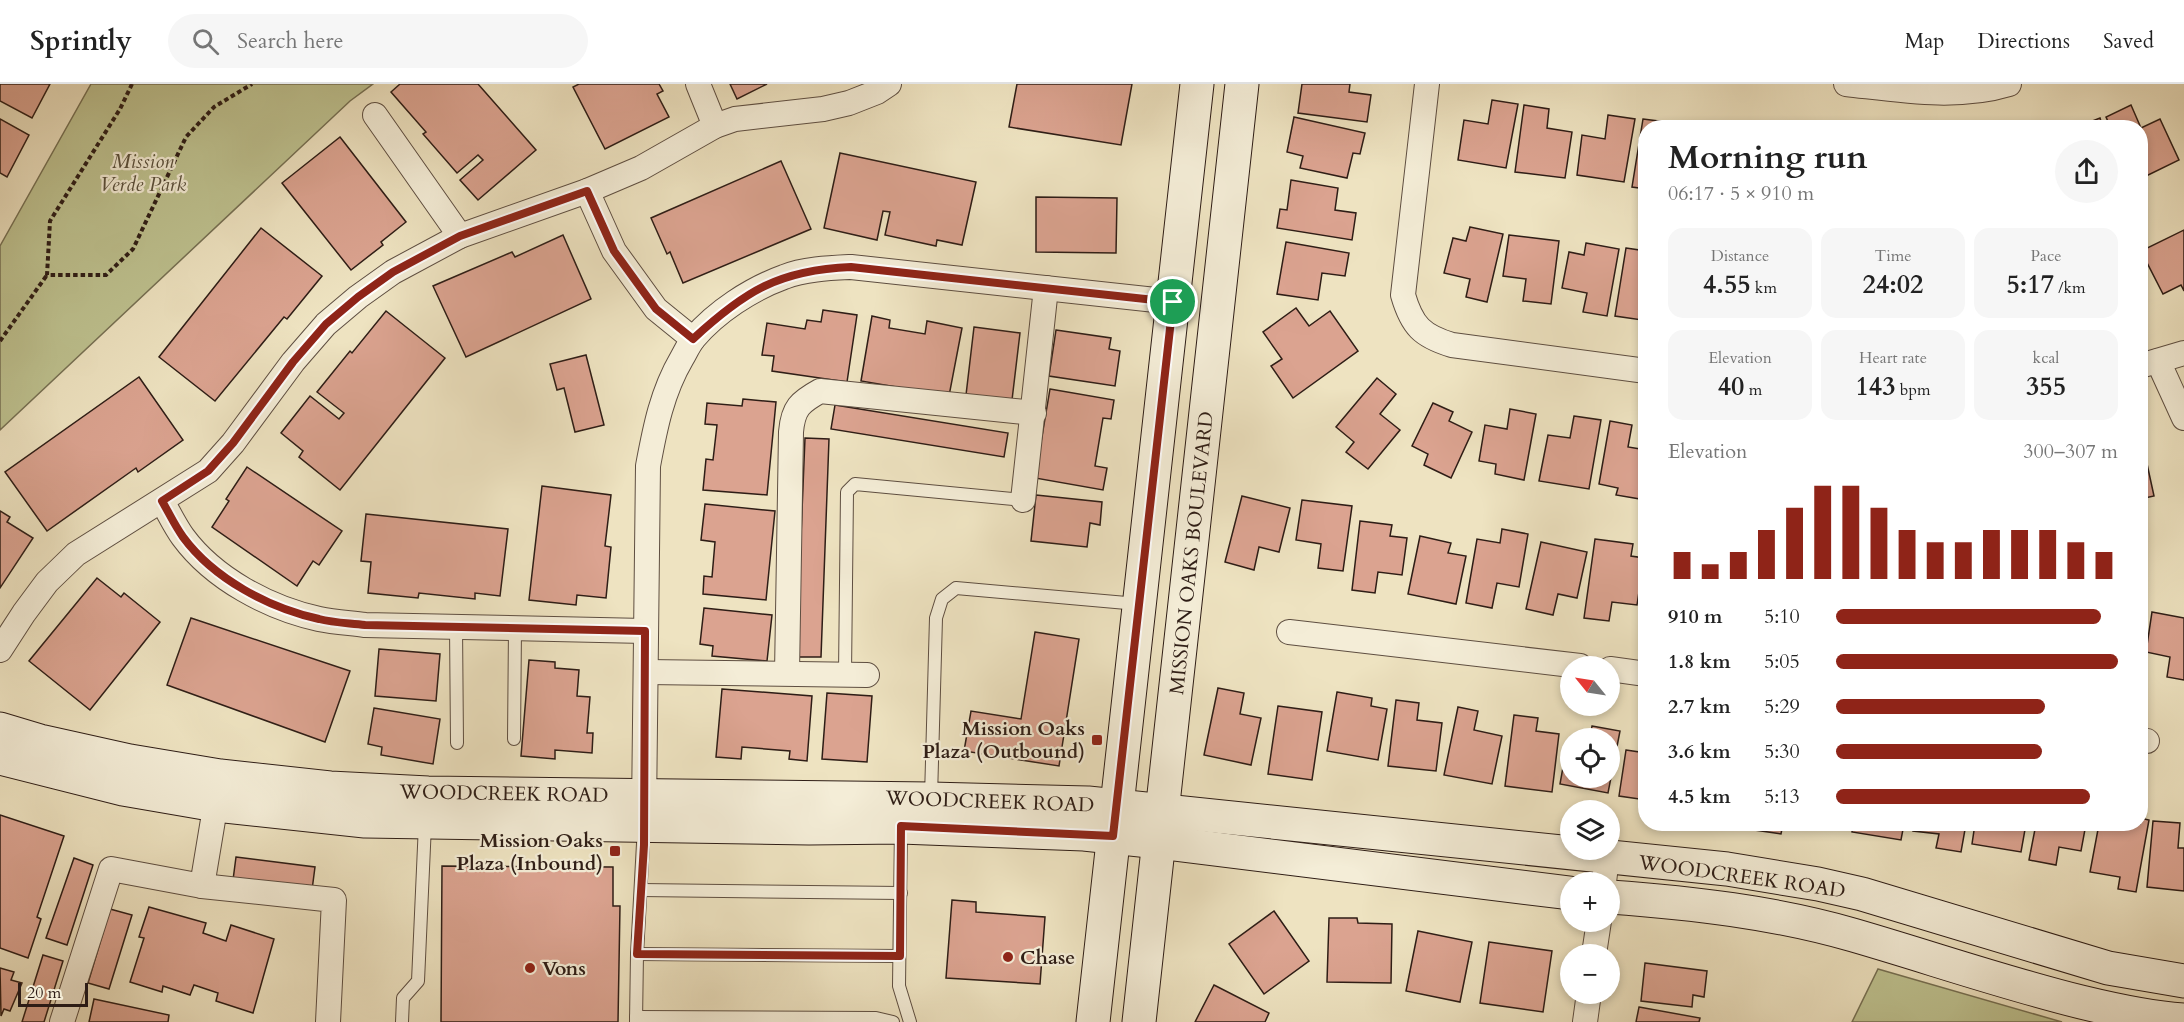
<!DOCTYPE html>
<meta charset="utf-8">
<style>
body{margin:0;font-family:Cardo,serif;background:#f6f6f6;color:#222;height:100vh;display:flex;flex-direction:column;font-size:22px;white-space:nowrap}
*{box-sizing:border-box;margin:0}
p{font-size:20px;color:#767676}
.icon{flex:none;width:33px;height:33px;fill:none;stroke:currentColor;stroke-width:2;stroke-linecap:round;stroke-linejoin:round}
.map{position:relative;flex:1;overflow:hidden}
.drawer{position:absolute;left:1638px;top:36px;width:510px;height:711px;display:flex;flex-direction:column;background:#fff;border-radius:24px;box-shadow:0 3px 9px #0003}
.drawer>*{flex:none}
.needle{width:39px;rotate:300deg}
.fabs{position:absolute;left:1560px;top:572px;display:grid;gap:12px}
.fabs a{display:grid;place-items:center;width:60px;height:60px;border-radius:50%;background:#fff;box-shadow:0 3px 9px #0003;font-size:30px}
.scale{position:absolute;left:18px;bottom:15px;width:70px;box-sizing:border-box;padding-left:6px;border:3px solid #2e1d16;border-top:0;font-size:16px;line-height:21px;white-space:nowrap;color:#2e1d16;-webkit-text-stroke:4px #f4edd7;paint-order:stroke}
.pin{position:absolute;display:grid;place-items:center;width:51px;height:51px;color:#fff;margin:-26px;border:3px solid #fff;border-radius:50%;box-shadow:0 2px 6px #0007}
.round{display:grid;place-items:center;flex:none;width:63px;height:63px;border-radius:32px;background:#f6f6f6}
.head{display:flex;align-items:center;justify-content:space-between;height:102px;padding:0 30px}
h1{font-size:33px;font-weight:700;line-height:45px}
.stats{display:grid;grid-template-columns:repeat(3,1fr);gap:9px;height:102px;padding:6px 30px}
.stats div{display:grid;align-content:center;border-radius:15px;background:#f6f6f6;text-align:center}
.stats b{font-size:26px;font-weight:700}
.stats small{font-size:16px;font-weight:400}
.stats p{font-size:16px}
.chart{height:168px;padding:12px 30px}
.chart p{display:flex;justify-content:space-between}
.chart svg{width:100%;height:108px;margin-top:6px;stroke:#8f2418;stroke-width:6}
ul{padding:0 30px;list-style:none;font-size:20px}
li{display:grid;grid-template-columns:96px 72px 1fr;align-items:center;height:45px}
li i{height:15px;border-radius:8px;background:#8f2418}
header{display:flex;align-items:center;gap:36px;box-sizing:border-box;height:84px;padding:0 30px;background:#fff;border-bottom:2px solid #e0e0e0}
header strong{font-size:28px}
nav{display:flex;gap:33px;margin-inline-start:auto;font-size:21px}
.search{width:420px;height:54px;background:#f6f6f6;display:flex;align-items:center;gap:15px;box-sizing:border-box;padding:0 21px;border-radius:33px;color:#767676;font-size:22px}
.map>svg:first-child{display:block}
</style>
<header>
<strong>Sprintly</strong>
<div class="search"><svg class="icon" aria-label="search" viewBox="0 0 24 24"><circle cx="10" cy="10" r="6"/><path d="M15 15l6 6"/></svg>Search here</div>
<nav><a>Map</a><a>Directions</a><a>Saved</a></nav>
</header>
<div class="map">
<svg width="2184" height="938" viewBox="0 0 2184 938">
<rect width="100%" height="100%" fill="#eee3c1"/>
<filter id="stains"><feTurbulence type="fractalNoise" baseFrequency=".00333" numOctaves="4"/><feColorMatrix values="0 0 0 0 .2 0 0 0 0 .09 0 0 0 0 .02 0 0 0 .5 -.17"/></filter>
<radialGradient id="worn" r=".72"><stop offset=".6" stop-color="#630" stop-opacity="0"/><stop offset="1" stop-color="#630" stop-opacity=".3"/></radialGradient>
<g fill="#bec290" stroke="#767053" stroke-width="1.5">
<path d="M 91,0 L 373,0 L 350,17 L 0,346 L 0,162 Z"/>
<path d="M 1878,885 L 2062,938 L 1852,938 Z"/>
</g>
<g fill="#dba390" stroke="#2e1d16" stroke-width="1.5">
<path d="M 0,0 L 50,0 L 32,34 L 0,17 Z"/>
<path d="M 400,0 L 478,0 L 536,66 L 478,116 L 460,96 L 483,76 L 478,71 L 457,89 L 423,50 L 426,48 L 391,8 Z"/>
<path d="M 579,0 L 659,0 L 663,7 L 657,10 L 669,33 L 605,65 L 573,3 Z"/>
<path d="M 730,0 L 767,0 L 737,15 Z"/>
<path d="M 1017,0 L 1132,0 L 1121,61 L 1009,43 Z"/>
<path d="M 1302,0 L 1350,0 L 1349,8 L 1371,11 L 1367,38 L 1298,29 Z"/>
<path d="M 1492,16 L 1518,20 L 1506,84 L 1458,76 L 1464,36 L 1488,40 Z"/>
<path d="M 1524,21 L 1549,25 L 1547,44 L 1572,48 L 1565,94 L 1515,88 Z"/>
<path d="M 2131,21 L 2141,44 L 2160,35 L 2179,76 L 2140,95 L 2140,44 L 2111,44 L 2106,33 Z"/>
<path d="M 1608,31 L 1635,35 L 1624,98 L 1577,91 L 1582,51 L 1605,55 Z"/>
<path d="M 1294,33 L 1365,49 L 1360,70 L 1353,69 L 1347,94 L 1300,84 L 1303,72 L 1287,68 Z"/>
<path d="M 2100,34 L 2103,44 L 2077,44 L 2077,43 Z"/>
<path d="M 0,35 L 29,51 L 7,93 L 0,89 Z"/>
<path d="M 1643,35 L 1666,38 L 1665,44 L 1646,44 L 1646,105 L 1632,103 Z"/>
<path d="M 340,53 L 406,138 L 381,158 L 383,161 L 351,186 L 282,99 Z"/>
<path d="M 840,69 L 976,98 L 962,161 L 937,156 L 936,162 L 885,151 L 890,128 L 883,127 L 877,156 L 824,144 Z"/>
<path d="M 781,77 L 811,145 L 683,199 L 670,168 L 667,170 L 651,134 Z"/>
<path d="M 1291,96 L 1338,104 L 1335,126 L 1356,129 L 1352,156 L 1277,144 L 1280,125 L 1287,126 Z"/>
<path d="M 1036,113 L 1117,114 L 1116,169 L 1036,168 Z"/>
<path d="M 1470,143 L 1503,150 L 1487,218 L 1466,213 L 1470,195 L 1444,189 L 1453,154 L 1466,157 Z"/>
<path d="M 261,144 L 322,192 L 287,235 L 284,233 L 215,317 L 159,273 Z"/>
<path d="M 2184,146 L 2184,207 L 2181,201 L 2163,210 L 2141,167 Z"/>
<path d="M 563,151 L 591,215 L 466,273 L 433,202 L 512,168 L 515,173 Z"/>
<path d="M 1509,151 L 1559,157 L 1551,220 L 1523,217 L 1526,195 L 1503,192 Z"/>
<path d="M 1286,158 L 1349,169 L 1345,192 L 1322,189 L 1318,216 L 1277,210 Z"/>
<path d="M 1586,159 L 1619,165 L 1607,232 L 1583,228 L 1587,209 L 1562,204 L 1569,168 L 1584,171 Z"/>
<path d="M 1626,164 L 1646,167 L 1646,216 L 1642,236 L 1615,232 Z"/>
<path d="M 1296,224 L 1309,242 L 1330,227 L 1358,267 L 1293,314 L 1271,282 L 1282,275 L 1263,248 Z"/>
<path d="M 823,226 L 857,231 L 847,298 L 772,287 L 774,272 L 762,271 L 767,239 L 805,245 L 807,236 L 821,238 Z"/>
<path d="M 386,227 L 445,274 L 340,406 L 299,373 L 303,367 L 281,349 L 310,312 L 339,335 L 344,329 L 317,308 L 350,267 L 352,269 Z"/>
<path d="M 872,232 L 890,236 L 889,244 L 925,250 L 927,237 L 962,244 L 949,312 L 861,297 Z"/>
<path d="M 974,243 L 1020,249 L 1012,316 L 966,311 Z"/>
<path d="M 1056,246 L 1111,254 L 1109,265 L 1120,267 L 1115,302 L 1049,292 Z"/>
<path d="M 586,271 L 604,341 L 575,348 L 564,304 L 557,306 L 550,280 Z"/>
<path d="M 139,293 L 183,356 L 138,388 L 136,384 L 47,447 L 5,388 Z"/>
<path d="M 1377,294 L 1396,310 L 1380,330 L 1400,346 L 1368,385 L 1346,368 L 1354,358 L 1336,343 Z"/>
<path d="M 1050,305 L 1114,316 L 1111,335 L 1103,334 L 1095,382 L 1107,384 L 1103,406 L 1035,394 Z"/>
<path d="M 743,315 L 776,318 L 767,411 L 703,406 L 706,375 L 713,376 L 717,341 L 705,340 L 707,319 L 742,322 Z"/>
<path d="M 1433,319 L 1453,328 L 1449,337 L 1472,348 L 1451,394 L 1424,381 L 1428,370 L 1412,362 Z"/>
<path d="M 835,321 L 1008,349 L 1004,373 L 831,345 Z"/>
<path d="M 1510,325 L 1536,330 L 1524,396 L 1495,390 L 1496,380 L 1479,377 L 1485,341 L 1507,345 Z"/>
<path d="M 1574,332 L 1601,336 L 1589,405 L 1539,397 L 1548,351 L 1570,354 Z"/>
<path d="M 1610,337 L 1632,341 L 1628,363 L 1646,366 L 1646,416 L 1616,411 L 1618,404 L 1599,400 Z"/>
<path d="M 805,354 L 829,355 L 821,573 L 796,573 Z"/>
<path d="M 2144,366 L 2154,412 L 2140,415 L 2140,367 Z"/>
<path d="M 247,383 L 342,447 L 319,481 L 313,477 L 297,502 L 212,443 L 229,417 L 226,415 Z"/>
<path d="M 542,402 L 611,411 L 605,462 L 611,463 L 606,514 L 577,511 L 576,521 L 529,516 Z"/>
<path d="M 1036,411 L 1102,418 L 1100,441 L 1090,439 L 1087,463 L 1031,457 Z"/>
<path d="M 1242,412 L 1290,424 L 1279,468 L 1259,463 L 1254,486 L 1225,478 Z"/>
<path d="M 1302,416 L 1352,422 L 1343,487 L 1318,484 L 1321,460 L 1296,456 Z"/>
<path d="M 705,420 L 775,427 L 766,516 L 703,510 L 704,492 L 712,493 L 715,458 L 701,456 Z"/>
<path d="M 0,427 L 10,433 L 7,438 L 33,454 L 0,504 Z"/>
<path d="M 366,430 L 508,445 L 500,512 L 475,509 L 475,515 L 419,509 L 418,514 L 368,509 L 371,478 L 361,477 Z"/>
<path d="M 1360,437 L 1392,441 L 1390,452 L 1407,454 L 1402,491 L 1378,488 L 1375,509 L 1352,506 Z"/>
<path d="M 1502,445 L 1528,450 L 1519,503 L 1497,499 L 1492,524 L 1466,519 L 1477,455 L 1500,459 Z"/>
<path d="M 1420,452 L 1451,459 L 1448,469 L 1466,472 L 1456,520 L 1408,510 Z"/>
<path d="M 1595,455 L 1633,460 L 1631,472 L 1644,474 L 1637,521 L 1612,518 L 1609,537 L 1584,534 Z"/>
<path d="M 1541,458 L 1587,468 L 1577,514 L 1558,510 L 1553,531 L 1526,525 Z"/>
<path d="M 97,494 L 121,513 L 124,509 L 160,538 L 90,626 L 29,577 Z"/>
<path d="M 704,524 L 772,531 L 767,577 L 712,572 L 713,562 L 700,560 Z"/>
<path d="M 2152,528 L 2184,534 L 2184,596 L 2167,593 L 2170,573 L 2146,568 Z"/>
<path d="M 191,534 L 350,587 L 325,658 L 167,601 Z"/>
<path d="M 1035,548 L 1079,555 L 1059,682 L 964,667 L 971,627 L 1021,635 Z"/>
<path d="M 379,565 L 440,570 L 436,617 L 375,612 Z"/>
<path d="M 529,576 L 555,578 L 555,584 L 579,586 L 577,612 L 590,613 L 587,649 L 593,649 L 592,669 L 555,666 L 555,675 L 521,672 Z"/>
<path d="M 1218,604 L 1244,609 L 1240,630 L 1261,634 L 1251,681 L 1204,671 Z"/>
<path d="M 722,605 L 812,612 L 807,677 L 789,675 L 790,667 L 742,663 L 741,675 L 716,673 Z"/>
<path d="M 1337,608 L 1372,614 L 1371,622 L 1387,625 L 1378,676 L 1327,667 Z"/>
<path d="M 827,609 L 872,612 L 867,678 L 822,675 Z"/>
<path d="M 1396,616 L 1419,619 L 1417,636 L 1442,639 L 1436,687 L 1388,682 Z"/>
<path d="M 1278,622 L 1322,628 L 1312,696 L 1268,690 Z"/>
<path d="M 1458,623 L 1478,627 L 1474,646 L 1502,652 L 1492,700 L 1444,691 Z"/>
<path d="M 374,624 L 440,635 L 433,680 L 381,671 L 382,663 L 368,660 Z"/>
<path d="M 1514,631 L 1538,634 L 1536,647 L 1559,650 L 1552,708 L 1505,702 Z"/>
<path d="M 1592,642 L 1620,647 L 1608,709 L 1560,700 L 1567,661 L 1570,662 L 1570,693 L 1610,693 L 1610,654 L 1590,654 Z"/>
<path d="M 1626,666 L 1646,669 L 1646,716 L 1619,712 Z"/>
<path d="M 0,731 L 64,752 L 37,833 L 41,835 L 28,874 L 0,864 Z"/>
<path d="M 2140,734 L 2149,736 L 2136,808 L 2118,805 L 2120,793 L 2090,788 L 2099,740 L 2121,744 L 2122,740 L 2140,740 Z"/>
<path d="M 2153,737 L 2180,739 L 2178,764 L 2184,764 L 2184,807 L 2147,803 Z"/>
<path d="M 1756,740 L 1783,740 L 1781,750 L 1755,746 Z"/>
<path d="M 1853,740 L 1904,740 L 1901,756 L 1852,748 Z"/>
<path d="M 1914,740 L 1966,740 L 1961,768 L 1936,764 L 1939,750 L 1913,747 Z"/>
<path d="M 1975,740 L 2026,740 L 2021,768 L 1972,760 Z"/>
<path d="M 2036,740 L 2086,740 L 2081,767 L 2059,763 L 2056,781 L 2029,776 Z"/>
<path d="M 236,773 L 315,783 L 312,806 L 233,796 Z"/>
<path d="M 74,774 L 93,781 L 67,861 L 46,854 Z"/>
<path d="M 442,782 L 613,783 L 613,822 L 620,822 L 618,938 L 441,938 Z"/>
<path d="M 952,816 L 976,818 L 976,828 L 1045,833 L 1040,900 L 946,894 Z"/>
<path d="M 149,823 L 206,839 L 203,849 L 226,857 L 231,841 L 274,855 L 253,929 L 216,917 L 218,909 L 194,901 L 190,911 L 163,902 L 162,908 L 130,898 L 144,854 L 139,853 Z"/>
<path d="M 110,825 L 132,831 L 109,905 L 88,899 Z"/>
<path d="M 1274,827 L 1309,877 L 1264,910 L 1229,860 Z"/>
<path d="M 1329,834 L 1357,834 L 1358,839 L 1392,840 L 1391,899 L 1327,898 Z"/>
<path d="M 1418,847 L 1472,858 L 1460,918 L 1406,907 Z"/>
<path d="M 1489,858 L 1552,867 L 1543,928 L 1480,919 Z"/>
<path d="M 43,871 L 63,877 L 44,938 L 22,938 Z"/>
<path d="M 1645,879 L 1707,887 L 1704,913 L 1693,911 L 1692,923 L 1641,917 Z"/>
<path d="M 0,884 L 14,888 L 11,896 L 22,899 L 10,927 L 4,925 L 1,932 Z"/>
<path d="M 1214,901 L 1269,929 L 1265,938 L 1195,938 Z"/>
<path d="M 94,915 L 169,931 L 168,938 L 89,938 Z"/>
<path d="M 1639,923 L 1700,934 L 1699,938 L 1636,938 Z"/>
</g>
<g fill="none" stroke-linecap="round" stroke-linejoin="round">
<defs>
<g id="service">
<path d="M 456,542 L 457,659"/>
<path d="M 845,590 L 847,408 L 855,400 L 1023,416"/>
<path d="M 514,655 L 515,543"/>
<path d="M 931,713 L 936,534 L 942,515 L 956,504 L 1138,520"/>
<path d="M 901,743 L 899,902 L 910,938"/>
<path d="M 641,806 L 901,809"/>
<path d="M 637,870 L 899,872"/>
<path d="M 636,933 L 876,934 L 893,938"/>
<path d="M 402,938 L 403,914 L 418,897 L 425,740"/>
<path d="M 636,938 L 637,870 L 644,741"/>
</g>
<g id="minor">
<path d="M 698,0 L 715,42"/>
<path d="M 1427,0 L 1403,211 C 1412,242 1422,252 1452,261 L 1646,287"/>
<path d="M 1846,0 C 1900,6 1956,16 2009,0"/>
<path d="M 375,31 L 460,152"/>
<path d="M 587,107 L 614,167 L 656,225 L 693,255"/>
<path d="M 2158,277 L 2184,334"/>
<path d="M 2140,282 L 2184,269"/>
<path d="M 1023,416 L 1046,204"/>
<path d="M 162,417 C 169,429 175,442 183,453 C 214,495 269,524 319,535 C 334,538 350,539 365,541 L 645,547"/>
<path d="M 1289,548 L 1580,582"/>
<path d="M 0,566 L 24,529 L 47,498 L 76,470 L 208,387 L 233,359 L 293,278 L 326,240 L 358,213 L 393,188 L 460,152 L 587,107 L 641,84 L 715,42 L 735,35 L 823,25 L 849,19 L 877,8 L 889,0"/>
<path d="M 1610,585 L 1646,590"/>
<path d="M 646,588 L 867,591"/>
<path d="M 787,589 L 791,348 C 793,324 800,318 820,307 L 1034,329"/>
<path d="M 2140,656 L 2147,657"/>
<path d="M 644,726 L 648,382 C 655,344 662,308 682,274 C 686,267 689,260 694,254 C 716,228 751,205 784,193 C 804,185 830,184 851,183 L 1174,218"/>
<path d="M 1604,798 L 1607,773"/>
<path d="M 202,802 L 334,816 L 328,938"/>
<path d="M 1594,870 L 1599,837"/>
<path d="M 62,938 L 111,785 L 202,802 L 218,706"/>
<path d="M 1585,938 L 1589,909"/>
</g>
<g id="secondary">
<path d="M 0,645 L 40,657 L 130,677 L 220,692 L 330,704 L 428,709 L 931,715 L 1088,719 L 1727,785 L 1818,800 L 1862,810 L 2108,884 L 2184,897"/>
<path d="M 0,674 L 123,705 L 216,721 L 365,737 L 809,744 L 901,743 L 1084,750 L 1159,758 L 1570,809"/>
<path d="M 1610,813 C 1692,819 1773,828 1853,851 C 1929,873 2004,899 2081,918 C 2114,926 2149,934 2184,936"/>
<path d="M 1093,938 L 1197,0"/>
<path d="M 1139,938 L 1242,0"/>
</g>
</defs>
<use href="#service" stroke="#5e4e41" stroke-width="14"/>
<use href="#minor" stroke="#5e4e41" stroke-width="26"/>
<use href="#secondary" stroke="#2e1d16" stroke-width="35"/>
<g stroke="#2e1d16" stroke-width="4" stroke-dasharray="4.5 3" stroke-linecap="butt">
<path d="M 132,0 L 120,25 L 50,137 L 47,191 L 106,191 L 133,165 L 186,53 L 214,23 L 252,0"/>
<path d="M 0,257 L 47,191"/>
</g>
<use href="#service" stroke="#f4edd7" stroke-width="12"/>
<use href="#minor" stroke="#f4edd7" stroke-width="24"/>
<use href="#secondary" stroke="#f4edd7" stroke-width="33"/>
</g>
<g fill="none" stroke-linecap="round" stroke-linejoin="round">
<defs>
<path id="route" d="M 587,107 L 614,167 L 656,225 L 693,255 C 745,207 779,186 851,183 L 1173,218 L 1113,752 L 901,742 L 900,872 L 637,870 L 644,761 L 645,547 L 365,541 C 350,539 334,539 319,535 C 269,524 214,495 183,453 C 175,442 169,429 162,417 L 208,387 L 233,359 L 293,278 L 326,240 L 358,213 L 393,188 L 460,152 Z"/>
</defs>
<use href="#route" stroke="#fff" stroke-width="12"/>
<use href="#route" stroke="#8f2418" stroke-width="8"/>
</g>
<g fill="#8f2418" stroke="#f4edd7" stroke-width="2">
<rect x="1091" y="650" width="12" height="12" rx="3"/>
<rect x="609" y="761" width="12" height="12" rx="3"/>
<circle cx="1008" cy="873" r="6"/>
<circle cx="530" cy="884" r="6"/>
</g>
<g text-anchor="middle" stroke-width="4.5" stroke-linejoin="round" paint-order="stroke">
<g font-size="20" font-style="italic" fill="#594f3b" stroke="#f4edd7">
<text x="143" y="84">Mission<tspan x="143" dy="23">Verde Park</tspan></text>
</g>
<g font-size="20" fill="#2e1d16" stroke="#f4edd7">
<text transform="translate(1191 469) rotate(-84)" y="7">MISSION OAKS BOULEVARD</text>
<text transform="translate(504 709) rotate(1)" y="7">WOODCREEK ROAD</text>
<text transform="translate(990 717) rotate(2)" y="7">WOODCREEK ROAD</text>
<text transform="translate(1742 792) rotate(8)" y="7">WOODCREEK ROAD</text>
</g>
<g font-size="20" font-weight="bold" fill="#2e1d16" stroke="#f4edd7" text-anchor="end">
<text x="1085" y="651">Mission Oaks<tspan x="1085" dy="23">Plaza (Outbound)</tspan></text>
<text x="603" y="763">Mission Oaks<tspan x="603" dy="23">Plaza (Inbound)</tspan></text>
<text x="1020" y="880" text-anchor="start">Chase</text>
<text x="542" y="891" text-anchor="start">Vons</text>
</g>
</g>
<rect width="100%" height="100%" filter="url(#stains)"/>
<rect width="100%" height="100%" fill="url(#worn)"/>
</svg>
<div class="fabs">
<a><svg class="needle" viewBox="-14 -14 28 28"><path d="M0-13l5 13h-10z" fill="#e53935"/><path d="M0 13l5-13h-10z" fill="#767676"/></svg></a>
<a><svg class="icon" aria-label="locate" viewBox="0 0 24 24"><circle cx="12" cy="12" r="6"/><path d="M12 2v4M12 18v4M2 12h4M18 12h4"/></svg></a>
<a><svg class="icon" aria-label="layers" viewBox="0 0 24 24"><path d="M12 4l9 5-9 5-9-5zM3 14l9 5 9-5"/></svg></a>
<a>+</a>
<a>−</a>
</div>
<div class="scale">20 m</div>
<div class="pin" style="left:1173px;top:218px;background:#1e9e55"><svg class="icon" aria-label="arrive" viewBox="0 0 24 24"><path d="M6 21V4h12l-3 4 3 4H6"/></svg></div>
<section class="drawer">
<div class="head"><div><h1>Morning run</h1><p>06:17 · 5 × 910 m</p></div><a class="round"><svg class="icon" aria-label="share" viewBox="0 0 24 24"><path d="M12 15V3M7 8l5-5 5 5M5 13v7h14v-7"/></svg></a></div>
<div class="stats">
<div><p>Distance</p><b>4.55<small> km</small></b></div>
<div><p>Time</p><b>24:02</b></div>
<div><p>Pace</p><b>5:17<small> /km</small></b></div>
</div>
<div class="stats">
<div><p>Elevation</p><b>40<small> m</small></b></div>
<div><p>Heart rate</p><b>143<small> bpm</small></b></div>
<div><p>kcal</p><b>355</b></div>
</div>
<div class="chart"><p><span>Elevation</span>300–307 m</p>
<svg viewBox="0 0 160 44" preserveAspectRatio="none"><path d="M5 44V33M15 44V38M25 44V33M35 44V24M45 44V15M55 44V6M65 44V6M75 44V15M85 44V24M95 44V29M105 44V29M115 44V24M125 44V24M135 44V24M145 44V29M155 44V33"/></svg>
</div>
<ul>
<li><b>910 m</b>5:10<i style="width:94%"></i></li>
<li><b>1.8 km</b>5:05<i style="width:100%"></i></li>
<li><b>2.7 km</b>5:29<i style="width:74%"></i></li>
<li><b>3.6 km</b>5:30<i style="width:73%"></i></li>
<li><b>4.5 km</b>5:13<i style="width:90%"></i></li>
</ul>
</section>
</div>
